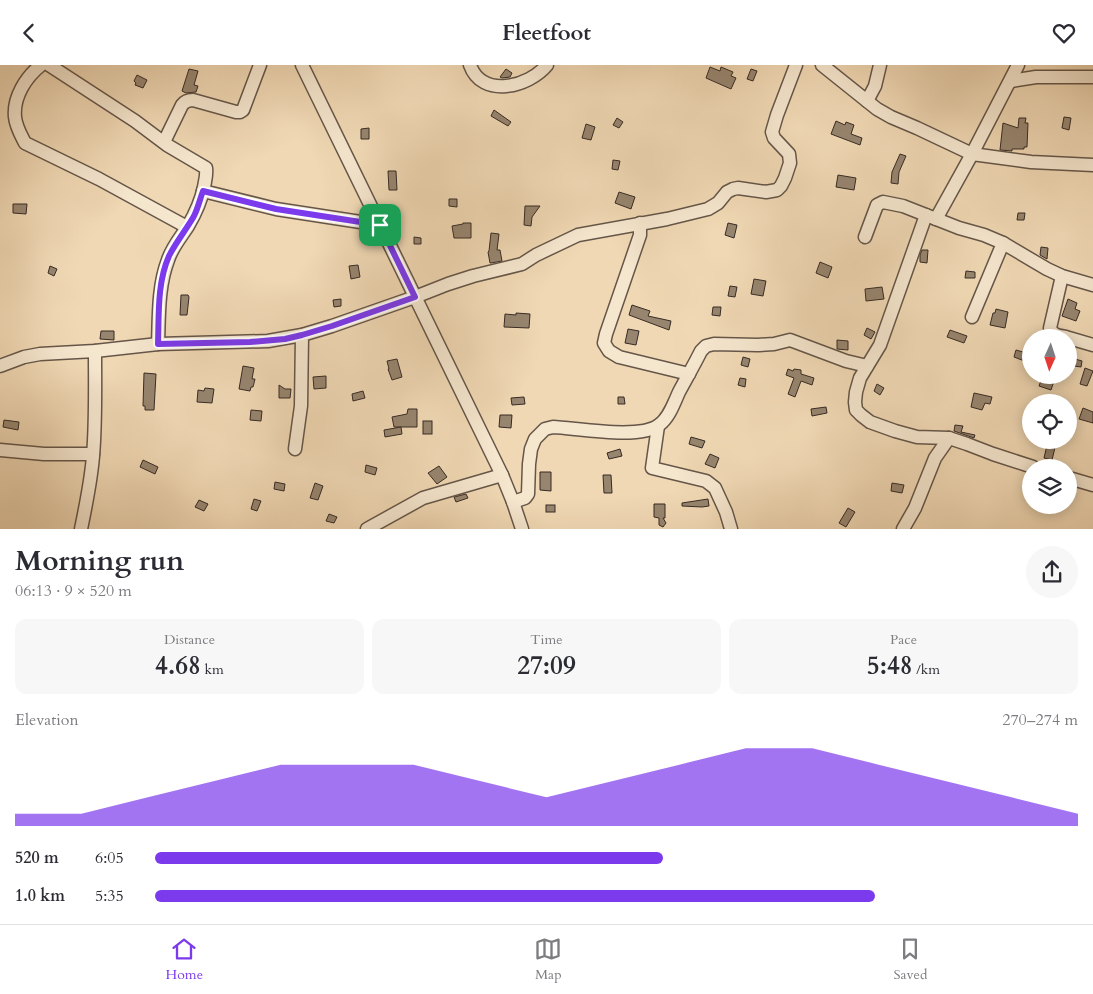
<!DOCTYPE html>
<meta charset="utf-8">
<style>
body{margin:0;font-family:Cardo,serif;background:#f7f7f7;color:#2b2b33;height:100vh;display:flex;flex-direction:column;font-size:19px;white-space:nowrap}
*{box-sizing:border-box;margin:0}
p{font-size:16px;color:#7c7c81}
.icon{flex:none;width:28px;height:28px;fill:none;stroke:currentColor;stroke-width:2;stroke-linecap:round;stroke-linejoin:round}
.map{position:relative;height:464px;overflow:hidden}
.side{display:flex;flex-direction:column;background:#fff;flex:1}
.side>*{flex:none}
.needle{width:32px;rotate:183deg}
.fabs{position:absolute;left:1022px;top:264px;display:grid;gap:10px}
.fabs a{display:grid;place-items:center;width:55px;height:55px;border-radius:50%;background:#fff;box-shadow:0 2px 12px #0003;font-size:25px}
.pin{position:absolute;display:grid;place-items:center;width:42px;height:42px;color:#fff;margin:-21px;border-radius:10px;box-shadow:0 2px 8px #0006}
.round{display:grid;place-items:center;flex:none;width:52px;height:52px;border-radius:26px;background:#f7f7f7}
.summary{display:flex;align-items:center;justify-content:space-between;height:85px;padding:0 15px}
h1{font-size:28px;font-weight:700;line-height:38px}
.stats{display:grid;grid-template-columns:repeat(3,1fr);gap:8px;height:85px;padding:5px 15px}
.stats div{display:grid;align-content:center;border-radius:12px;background:#f7f7f7;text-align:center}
.stats b{font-size:25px;font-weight:700}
.stats small{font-size:14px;font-weight:400}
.stats p{font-size:14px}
.chart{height:140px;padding:10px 15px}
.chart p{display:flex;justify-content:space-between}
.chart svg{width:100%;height:90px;margin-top:5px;fill:#7c3aed;opacity:.7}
ul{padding:0 15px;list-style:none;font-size:16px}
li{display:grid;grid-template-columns:80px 60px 1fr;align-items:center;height:38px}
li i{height:12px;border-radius:6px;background:#7c3aed}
header{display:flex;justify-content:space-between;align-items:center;height:65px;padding:0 15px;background:#fff;font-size:22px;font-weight:700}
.menu{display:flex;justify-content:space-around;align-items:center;height:70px;border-top:1px solid #e1e1e2;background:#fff;font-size:14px;color:#7c7c81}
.menu a{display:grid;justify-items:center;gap:2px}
.menu .current{color:#7c3aed}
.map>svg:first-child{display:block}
</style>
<header><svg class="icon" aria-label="back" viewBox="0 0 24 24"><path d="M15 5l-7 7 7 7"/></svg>Fleetfoot<svg class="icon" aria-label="heart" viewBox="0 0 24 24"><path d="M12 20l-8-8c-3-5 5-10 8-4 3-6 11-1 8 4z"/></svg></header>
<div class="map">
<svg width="1093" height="464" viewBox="0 0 1093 464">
<rect width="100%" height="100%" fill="#f0d8b4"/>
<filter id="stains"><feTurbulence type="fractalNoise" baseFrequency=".004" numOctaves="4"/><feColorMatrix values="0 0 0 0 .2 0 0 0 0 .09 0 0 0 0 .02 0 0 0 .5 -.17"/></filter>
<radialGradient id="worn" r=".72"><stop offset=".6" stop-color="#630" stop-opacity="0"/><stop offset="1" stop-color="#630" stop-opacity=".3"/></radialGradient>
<g fill="#97856f" stroke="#372b25">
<path d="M 710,2 L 720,6 L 721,2 L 733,7 L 731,11 L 736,13 L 731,24 L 706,13 Z"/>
<path d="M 189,4 L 198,6 L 194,20 L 198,21 L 196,27 L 186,28 L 182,26 Z"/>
<path d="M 506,4 L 512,8 L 510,12 L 502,13 L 500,12 Z"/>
<path d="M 751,4 L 757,6 L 753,16 L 747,14 Z"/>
<path d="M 137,10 L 147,15 L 143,23 L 135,20 L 136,18 L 134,16 Z"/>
<path d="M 494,45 L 511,57 L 508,61 L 491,51 Z"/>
<path d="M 1064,52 L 1071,53 L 1069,65 L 1062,63 Z"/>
<path d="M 617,53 L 623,57 L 619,63 L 613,60 Z"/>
<path d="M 1019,53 L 1026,53 L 1025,58 L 1028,58 L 1027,82 L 1024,82 L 1024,84 L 1012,84 L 1012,86 L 1000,85 L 1003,58 L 1018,63 Z"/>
<path d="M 836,56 L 845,60 L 846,57 L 854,60 L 851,69 L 862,73 L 860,80 L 831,69 Z"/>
<path d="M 586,59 L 595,62 L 591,75 L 582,73 Z"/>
<path d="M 369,63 L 369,74 L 361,74 L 361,64 Z"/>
<path d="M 900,89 L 906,91 L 899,107 L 898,119 L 891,118 L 892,107 Z"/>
<path d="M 613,95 L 620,96 L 618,105 L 612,104 Z"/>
<path d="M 388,106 L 396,106 L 397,125 L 389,125 Z"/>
<path d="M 838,110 L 856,113 L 854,125 L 836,122 Z"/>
<path d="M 619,127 L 635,132 L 631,144 L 615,138 Z"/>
<path d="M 449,134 L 457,134 L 457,142 L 449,141 Z"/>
<path d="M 13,139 L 27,139 L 26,149 L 13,148 Z"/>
<path d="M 525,141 L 540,141 L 532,152 L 531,161 L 524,160 Z"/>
<path d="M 1018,148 L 1025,148 L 1024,155 L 1017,155 Z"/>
<path d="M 463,158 L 471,158 L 471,173 L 454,173 L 452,161 L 463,159 Z"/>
<path d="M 728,158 L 737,160 L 734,173 L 725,170 Z"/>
<path d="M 491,168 L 499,169 L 497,185 L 500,185 L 502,196 L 491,198 L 490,198 L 488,187 L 489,186 Z"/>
<path d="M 414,172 L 421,173 L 421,179 L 414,179 Z"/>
<path d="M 1041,182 L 1048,183 L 1047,194 L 1040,190 Z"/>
<path d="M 922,185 L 928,185 L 927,198 L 920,197 L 920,190 Z"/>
<path d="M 820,197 L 832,202 L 828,213 L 816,208 Z"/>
<path d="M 358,200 L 360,212 L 351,214 L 349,201 Z"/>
<path d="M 50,201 L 57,204 L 54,211 L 48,208 Z"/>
<path d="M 966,206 L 975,207 L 975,213 L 965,213 Z"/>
<path d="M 754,214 L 766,216 L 763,231 L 751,229 Z"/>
<path d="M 730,221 L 737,222 L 735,232 L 728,231 Z"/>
<path d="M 882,222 L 884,234 L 866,236 L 865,224 Z"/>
<path d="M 181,230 L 188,230 L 189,232 L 187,250 L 180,250 Z"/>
<path d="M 341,234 L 341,241 L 334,242 L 333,235 Z"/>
<path d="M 1068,234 L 1077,238 L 1075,244 L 1080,246 L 1076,256 L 1062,251 Z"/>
<path d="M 632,240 L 650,246 L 648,251 L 671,256 L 669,265 L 629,250 Z"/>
<path d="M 713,242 L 721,242 L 720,251 L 712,250 Z"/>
<path d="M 996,244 L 1008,247 L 1005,263 L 990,260 L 993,248 L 995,248 Z"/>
<path d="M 516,248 L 530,249 L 529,263 L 504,262 L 505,249 L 516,250 Z"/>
<path d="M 867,263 L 875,267 L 871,274 L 864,270 Z"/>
<path d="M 628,264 L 639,266 L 636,280 L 625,278 Z"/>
<path d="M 950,265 L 967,271 L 964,278 L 947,272 Z"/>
<path d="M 101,266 L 114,266 L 114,275 L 100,274 Z"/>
<path d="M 837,275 L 848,276 L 848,285 L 837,284 Z"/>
<path d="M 1016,285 L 1030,289 L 1027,297 L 1014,292 Z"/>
<path d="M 743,292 L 750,294 L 748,302 L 741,300 Z"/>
<path d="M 397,294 L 402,312 L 392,315 L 388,304 L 389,304 L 387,296 Z"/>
<path d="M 1075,294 L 1082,296 L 1081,302 L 1074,301 Z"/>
<path d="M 243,301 L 254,303 L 252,314 L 255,314 L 253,322 L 251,322 L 250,326 L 239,324 Z"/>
<path d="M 1085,303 L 1093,306 L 1087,321 L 1080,319 Z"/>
<path d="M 788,304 L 793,306 L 794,304 L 801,305 L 801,309 L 814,313 L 812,320 L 801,316 L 795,332 L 788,329 L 794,313 L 786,310 Z"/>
<path d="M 144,308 L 156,309 L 154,345 L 145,345 L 145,341 L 143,341 Z"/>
<path d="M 1043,310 L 1056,310 L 1051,325 L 1039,321 Z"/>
<path d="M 326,311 L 326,323 L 314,324 L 313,312 Z"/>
<path d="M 740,313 L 746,314 L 745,322 L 738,320 Z"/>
<path d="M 877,319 L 884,323 L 880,330 L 874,326 Z"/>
<path d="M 279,320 L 285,324 L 291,324 L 290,333 L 279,333 Z"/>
<path d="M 205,323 L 214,324 L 212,338 L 197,337 L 198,325 L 204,326 Z"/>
<path d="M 363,326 L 365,333 L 353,336 L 352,329 Z"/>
<path d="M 974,328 L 992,332 L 990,339 L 985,338 L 982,345 L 971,342 Z"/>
<path d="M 524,332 L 525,339 L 512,340 L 511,333 Z"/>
<path d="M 618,332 L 624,332 L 625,339 L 618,339 Z"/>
<path d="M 826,342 L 827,348 L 812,351 L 811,344 Z"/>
<path d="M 1083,343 L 1093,347 L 1093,358 L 1079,354 Z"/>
<path d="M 408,344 L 417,344 L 417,362 L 394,362 L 392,352 L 407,349 Z"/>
<path d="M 251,345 L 262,346 L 261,356 L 250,355 Z"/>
<path d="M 500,350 L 512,350 L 511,363 L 499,362 Z"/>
<path d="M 4,355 L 19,357 L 18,365 L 3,362 Z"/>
<rect x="423" y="356" width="9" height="13"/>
<path d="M 955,360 L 963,361 L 961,367 L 975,370 L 974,373 L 954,366 Z"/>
<path d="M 401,362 L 402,369 L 385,372 L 384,365 Z"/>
<path d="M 691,372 L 705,376 L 702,383 L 689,379 Z"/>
<path d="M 1048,376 L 1056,378 L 1052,395 L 1044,393 Z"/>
<path d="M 620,384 L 622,391 L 609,394 L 607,388 Z"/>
<path d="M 710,389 L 719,393 L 715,403 L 705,399 Z"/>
<path d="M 143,395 L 158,402 L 155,409 L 140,402 Z"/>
<path d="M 366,400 L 377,403 L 375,410 L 365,407 Z"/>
<path d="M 439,401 L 447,412 L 437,419 L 428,408 Z"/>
<path d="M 540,407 L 551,407 L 551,426 L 540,425 Z"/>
<path d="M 603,410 L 611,410 L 612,428 L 604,428 Z"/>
<path d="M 275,417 L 285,419 L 284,426 L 274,424 Z"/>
<path d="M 315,418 L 323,421 L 318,435 L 310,433 Z"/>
<path d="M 892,418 L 904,420 L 902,428 L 891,426 Z"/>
<path d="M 466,429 L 468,433 L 456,437 L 454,432 Z"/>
<path d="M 254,434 L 261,436 L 257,446 L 251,444 Z"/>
<path d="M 708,434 L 709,441 L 702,442 L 682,441 L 682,438 Z"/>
<path d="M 199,435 L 208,439 L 204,446 L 195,442 Z"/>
<path d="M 654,439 L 665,439 L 665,453 L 663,453 L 666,458 L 663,462 L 659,460 L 659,453 L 654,452 Z"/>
<rect x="546" y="440" width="9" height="7"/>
<path d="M 848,443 L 855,447 L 846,462 L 839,458 Z"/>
<path d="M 329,449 L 337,452 L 334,458 L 326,456 Z"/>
</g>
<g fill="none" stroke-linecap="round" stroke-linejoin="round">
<defs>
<g id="minor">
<path d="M 41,0 C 26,12 13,32 15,52 C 16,62 21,70 25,78 L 99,114 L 187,162"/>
<path d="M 49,0 L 135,56 L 167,80 L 206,103 C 207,110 205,116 204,122 C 201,136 195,149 188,161 C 181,172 172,182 168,195 C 158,221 159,251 158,279"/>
<path d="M 302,0 L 502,410 L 513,437 L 522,464"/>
<path d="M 470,0 C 482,34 529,22 547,0"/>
<path d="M 822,0 L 877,44 L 891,52 L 917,63 L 972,89 L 1031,97 L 1093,100"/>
<path d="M 1011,16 L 1036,12 L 1093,12"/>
<path d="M 867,36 L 875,21 L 880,0"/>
<path d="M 164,77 L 182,40 C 185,36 188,35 193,35 L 236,47 L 240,47 L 243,45 L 260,0"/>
<path d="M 203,126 L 276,144 L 380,160"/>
<path d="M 926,150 L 880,280 L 860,313 L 856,327 L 855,337 L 856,345 L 861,350 L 870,357 L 895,366 L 917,372 L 949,373 L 967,379 L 993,389 L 1033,402"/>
<path d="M 936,154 L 972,89 L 1018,0"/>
<path d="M 640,158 L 640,170 L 606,269 L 604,278 L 609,286 L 619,292 L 689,309"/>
<path d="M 865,172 L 877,140 L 883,137 L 903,141 L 959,163 L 984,170 L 1003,178 L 1047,204 L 1062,211 L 1093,220"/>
<path d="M 1062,211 L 1050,263 C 1052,270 1059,271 1066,272"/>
<path d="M 972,252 L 1003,178"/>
<path d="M 1069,273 L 1093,280"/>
<path d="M 0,301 L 24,292 L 40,289 L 95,286 L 158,279 L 268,276 L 302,270 L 332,261 L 415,232 L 448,219 L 473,211 L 522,199 L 536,190 L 578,170 L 667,154 L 708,144 L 718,138 L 727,127 L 733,124 L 738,123 L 766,127 L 777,125 L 781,121 L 785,113 L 790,98 L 789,89 L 774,73 L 772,67 L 777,50 L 796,0"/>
<path d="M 658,361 L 652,403 L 706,416 L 715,423 L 726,447 L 731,464"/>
<path d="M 295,384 L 301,341 L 302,270"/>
<path d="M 0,385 L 44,389 L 93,389"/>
<path d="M 1069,413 L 1093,420"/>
<path d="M 513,437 L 525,433 L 528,429 L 529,399 L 531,384 L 535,374 L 545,364 L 553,362 C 577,363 640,375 659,360 C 669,353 674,338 679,327 C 686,314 694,300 701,286 L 706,281 L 714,279 L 758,280 L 774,279 L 790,275 L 846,296 L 867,301"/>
<path d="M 81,464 C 86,440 91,416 93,391 C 96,356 95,321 95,286"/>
<path d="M 367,464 L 423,433 L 502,410"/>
<path d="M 903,464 L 915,443 L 935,393 L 949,373"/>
</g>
</defs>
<use href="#minor" stroke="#655649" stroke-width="15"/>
<use href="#minor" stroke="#f5e6ce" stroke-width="12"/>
</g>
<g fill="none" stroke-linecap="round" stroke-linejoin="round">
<defs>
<path id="route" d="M 203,126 L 276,144 L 380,160 L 415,232 L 332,261 L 302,270 L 285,274 L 250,277 L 158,279 C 159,250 157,218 169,191 C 176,177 186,165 194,151 C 198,143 200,134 203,126 Z"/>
</defs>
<use href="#route" stroke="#fff" stroke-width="10"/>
<use href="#route" stroke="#7c3aed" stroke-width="6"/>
</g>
<rect width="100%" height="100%" filter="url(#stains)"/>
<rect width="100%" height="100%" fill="url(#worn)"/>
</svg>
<div class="fabs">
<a><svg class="needle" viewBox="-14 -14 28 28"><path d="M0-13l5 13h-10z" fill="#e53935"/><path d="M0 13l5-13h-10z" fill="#7c7c81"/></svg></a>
<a><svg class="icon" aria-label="locate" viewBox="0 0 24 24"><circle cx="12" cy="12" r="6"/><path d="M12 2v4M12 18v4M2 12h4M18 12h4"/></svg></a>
<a><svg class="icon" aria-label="layers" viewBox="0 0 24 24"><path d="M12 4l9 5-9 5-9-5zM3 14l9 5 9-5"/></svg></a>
</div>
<div class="pin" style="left:380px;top:160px;background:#1e9e55"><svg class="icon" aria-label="arrive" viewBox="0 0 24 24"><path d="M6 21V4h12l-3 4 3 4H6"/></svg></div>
</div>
<section class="side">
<div class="summary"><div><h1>Morning run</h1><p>06:13 · 9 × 520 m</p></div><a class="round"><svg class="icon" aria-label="share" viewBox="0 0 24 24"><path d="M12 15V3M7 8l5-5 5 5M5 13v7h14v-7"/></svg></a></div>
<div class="stats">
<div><p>Distance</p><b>4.68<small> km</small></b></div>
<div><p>Time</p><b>27:09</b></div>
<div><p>Pace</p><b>5:48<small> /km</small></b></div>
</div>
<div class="chart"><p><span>Elevation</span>270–274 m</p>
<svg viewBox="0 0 160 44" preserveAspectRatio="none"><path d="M0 44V38L10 38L20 30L30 22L40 14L50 14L60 14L70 22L80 30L90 22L100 14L110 6L120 6L130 14L140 22L150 30L160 38V44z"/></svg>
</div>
<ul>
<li><b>520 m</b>6:05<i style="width:55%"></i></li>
<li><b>1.0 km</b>5:35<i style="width:78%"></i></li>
</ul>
</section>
<nav class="menu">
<a class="current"><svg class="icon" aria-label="home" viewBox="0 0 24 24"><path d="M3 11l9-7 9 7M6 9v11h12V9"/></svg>Home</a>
<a><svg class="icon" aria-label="map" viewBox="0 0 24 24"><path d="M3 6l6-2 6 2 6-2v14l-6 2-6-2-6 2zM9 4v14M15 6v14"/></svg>Map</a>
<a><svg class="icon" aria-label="saved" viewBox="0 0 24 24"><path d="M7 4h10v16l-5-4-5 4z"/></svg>Saved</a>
</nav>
